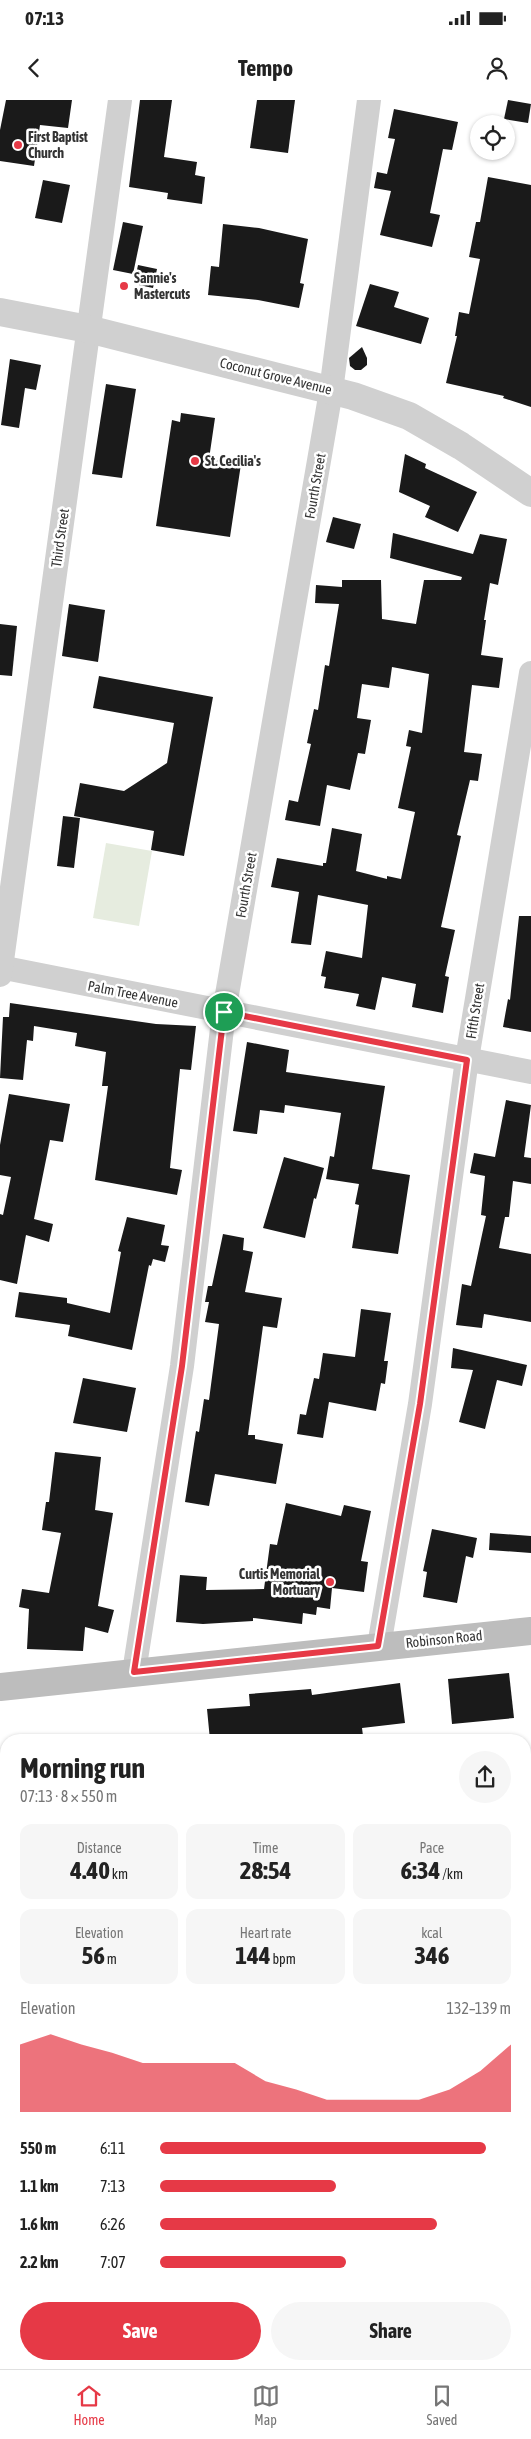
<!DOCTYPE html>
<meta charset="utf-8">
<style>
body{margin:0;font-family:"Asap Condensed",sans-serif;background:#f6f6f6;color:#222;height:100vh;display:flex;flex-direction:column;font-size:19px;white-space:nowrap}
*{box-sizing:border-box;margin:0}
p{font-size:16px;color:#767676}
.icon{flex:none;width:28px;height:28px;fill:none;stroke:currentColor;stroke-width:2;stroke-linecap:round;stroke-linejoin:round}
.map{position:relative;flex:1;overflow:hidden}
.sheet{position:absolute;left:0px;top:1634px;width:531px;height:636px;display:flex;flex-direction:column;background:#fff;border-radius:20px 20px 0 0;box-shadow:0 1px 4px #0004}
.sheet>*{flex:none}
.fabs{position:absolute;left:470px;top:15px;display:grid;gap:10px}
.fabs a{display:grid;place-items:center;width:45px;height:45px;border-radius:50%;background:#fff;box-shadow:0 1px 4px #0004;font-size:25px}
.pin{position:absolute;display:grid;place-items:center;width:42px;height:42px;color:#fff;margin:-21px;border:2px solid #fff;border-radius:50%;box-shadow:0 1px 5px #0007}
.round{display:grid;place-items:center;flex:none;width:52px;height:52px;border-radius:26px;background:#f6f6f6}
.summary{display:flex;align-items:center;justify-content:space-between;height:85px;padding:0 20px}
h1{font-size:28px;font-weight:700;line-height:38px}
.metrics{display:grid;grid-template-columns:repeat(3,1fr);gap:8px;height:85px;padding:5px 20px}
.metrics div{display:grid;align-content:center;border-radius:12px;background:#f6f6f6;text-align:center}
.metrics b{font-size:25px;font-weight:700}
.metrics small{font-size:14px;font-weight:400}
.metrics p{font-size:14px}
.chart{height:140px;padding:10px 20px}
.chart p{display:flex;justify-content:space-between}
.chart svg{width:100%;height:90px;margin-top:5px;fill:#e63946;opacity:.7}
.primary-button{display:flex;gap:10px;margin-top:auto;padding:10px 20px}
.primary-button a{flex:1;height:58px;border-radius:30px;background:#e63946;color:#fff;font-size:20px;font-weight:700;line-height:58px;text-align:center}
.primary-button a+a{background:#f6f6f6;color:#222}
ul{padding:0 20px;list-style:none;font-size:16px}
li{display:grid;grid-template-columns:80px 60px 1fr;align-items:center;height:38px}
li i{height:12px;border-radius:6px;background:#e63946}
.status{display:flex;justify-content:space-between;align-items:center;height:35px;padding:0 25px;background:#fff;direction:ltr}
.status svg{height:14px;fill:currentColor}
header{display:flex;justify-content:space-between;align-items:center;height:65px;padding:0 20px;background:#fff;font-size:22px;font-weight:700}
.menu{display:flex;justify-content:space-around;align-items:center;height:70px;border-top:1px solid #e0e0e0;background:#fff;font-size:14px;color:#767676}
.menu a{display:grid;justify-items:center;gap:2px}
.menu .selected{color:#e63946}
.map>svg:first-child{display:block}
</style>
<div class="status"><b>07:13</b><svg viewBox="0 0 49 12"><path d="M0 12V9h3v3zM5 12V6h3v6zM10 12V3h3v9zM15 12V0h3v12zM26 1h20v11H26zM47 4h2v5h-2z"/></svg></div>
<header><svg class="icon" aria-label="back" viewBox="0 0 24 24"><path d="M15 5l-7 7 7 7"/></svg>Tempo<svg class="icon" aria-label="person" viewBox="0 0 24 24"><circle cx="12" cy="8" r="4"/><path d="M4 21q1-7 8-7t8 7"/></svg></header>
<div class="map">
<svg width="531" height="2269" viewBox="0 0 531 2269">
<rect width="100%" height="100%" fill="#fff"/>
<path fill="#e6ecdf" d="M 106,743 L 152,751 L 139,826 L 93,818 Z"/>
<g fill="#1a1a1a">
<path d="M 6,0 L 72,0 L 68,28 L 40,25 L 34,66 L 0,61 L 0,30 Z"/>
<path d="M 140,0 L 172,0 L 164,57 L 197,62 L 195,75 L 205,77 L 202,104 L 167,99 L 168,93 L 129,87 Z"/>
<path d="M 257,0 L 295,0 L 288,53 L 250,48 Z"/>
<path d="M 508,0 L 531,4 L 528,23 L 504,19 Z"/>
<path d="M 394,9 L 458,22 L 452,50 L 443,49 L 430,113 L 440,115 L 432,147 L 380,135 L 391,91 L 374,88 L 377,72 L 387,74 L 395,39 L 388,38 Z"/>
<path d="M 488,77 L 531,85 L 531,307 L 503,298 L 504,296 L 446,283 L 457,236 L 455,236 L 459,212 L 469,214 L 480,159 L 469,157 L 476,122 L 480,122 Z"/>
<path d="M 43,80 L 70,85 L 62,123 L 35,118 Z"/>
<path d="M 123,122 L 143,126 L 133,174 L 113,170 Z"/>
<path d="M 223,124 L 259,128 L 308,139 L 300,183 L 304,184 L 299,208 L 258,200 L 208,195 L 211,166 L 219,167 Z"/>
<path d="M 138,165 L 157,169 L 153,188 L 134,184 Z"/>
<path d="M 370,184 L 399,192 L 394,207 L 429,218 L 421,244 L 356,226 Z"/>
<path d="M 362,247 L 367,258 L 367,265 L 361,270 L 355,270 L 350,266 L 349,258 Z"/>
<path d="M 10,259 L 41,265 L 36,290 L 25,288 L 19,328 L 1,325 Z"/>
<path d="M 106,284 L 136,289 L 122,378 L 92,374 Z"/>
<path d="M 181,313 L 215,318 L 209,359 L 241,364 L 230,437 L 156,426 L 172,320 L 180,322 Z"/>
<path d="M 405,354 L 426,364 L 425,368 L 477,392 L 458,432 L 425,417 L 430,406 L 399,392 Z"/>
<path d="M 333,417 L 361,424 L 354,449 L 326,442 Z"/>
<path d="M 393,433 L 473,454 L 480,434 L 507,439 L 498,485 L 490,483 L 484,520 L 486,520 L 481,555 L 503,558 L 499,588 L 472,585 L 464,652 L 482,654 L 478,681 L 470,680 L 457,735 L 461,736 L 441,827 L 455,830 L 445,876 L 449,877 L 443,913 L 412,907 L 416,884 L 382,877 L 375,910 L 356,906 L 359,894 L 324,888 L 326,877 L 321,876 L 326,851 L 362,858 L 368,805 L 318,795 L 311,845 L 291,843 L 299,792 L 271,787 L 277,758 L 323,766 L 323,763 L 326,763 L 332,728 L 362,734 L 356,771 L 387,779 L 387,776 L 401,779 L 415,712 L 398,708 L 411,647 L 406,646 L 409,630 L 422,633 L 429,574 L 392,567 L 389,588 L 362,584 L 357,618 L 371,620 L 365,654 L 358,653 L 350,690 L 327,685 L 320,726 L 285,720 L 289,700 L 298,702 L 311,644 L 307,643 L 314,609 L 318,610 L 325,565 L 329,566 L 339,504 L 315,503 L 316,485 L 342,487 L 342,480 L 381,480 L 382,519 L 416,524 L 424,480 L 461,480 L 462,477 L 390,458 Z"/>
<path d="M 69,504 L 105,510 L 98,562 L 62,556 Z"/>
<path d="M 0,524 L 17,526 L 12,576 L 0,575 Z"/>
<path d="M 99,576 L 213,597 L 184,756 L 151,750 L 154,731 L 74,716 L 80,683 L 124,691 L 167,663 L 174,623 L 93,608 Z"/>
<path d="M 63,716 L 80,718 L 74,768 L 57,766 Z"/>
<path d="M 519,816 L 531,816 L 531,932 L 503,927 L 508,899 L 510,900 Z"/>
<path d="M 10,903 L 156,924 L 196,926 L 191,970 L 180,969 L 170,1068 L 182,1070 L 177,1095 L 95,1080 L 108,986 L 102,986 L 106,952 L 75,946 L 77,933 L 34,926 L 33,941 L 27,940 L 23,980 L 0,978 L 3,917 L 9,917 Z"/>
<path d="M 247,942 L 289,950 L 286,972 L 385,986 L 372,1069 L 410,1075 L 398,1154 L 352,1148 L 359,1105 L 355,1104 L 359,1084 L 326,1079 L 330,1056 L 334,1057 L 341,1013 L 285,1005 L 284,1013 L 260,1010 L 257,1034 L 233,1031 Z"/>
<path d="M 9,994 L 70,1004 L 63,1042 L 50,1040 L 34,1119 L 53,1124 L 49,1142 L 26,1135 L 17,1184 L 0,1180 L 0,1114 L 3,1115 L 11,1077 L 0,1075 L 0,1045 Z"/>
<path d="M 506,1000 L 531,1005 L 524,1057 L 531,1058 L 531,1084 L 513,1081 L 509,1117 L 505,1117 L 499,1148 L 531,1154 L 531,1222 L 484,1214 L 482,1228 L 456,1225 L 462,1184 L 471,1186 L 486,1116 L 481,1115 L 485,1076 L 470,1073 L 474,1053 L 495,1057 Z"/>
<path d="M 284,1057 L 324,1068 L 316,1099 L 314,1098 L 305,1138 L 263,1128 Z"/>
<path d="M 127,1117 L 165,1125 L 161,1145 L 169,1146 L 165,1162 L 153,1159 L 151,1166 L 149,1165 L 132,1250 L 68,1236 L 70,1225 L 15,1217 L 19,1192 L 67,1198 L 67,1203 L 110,1213 L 121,1152 L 118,1151 Z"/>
<path d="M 223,1134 L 244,1138 L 243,1150 L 253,1152 L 245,1192 L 282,1198 L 277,1228 L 263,1226 L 248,1335 L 255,1335 L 255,1339 L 283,1344 L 276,1384 L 215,1374 L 209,1406 L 185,1402 L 196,1331 L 199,1332 L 204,1299 L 209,1300 L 219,1224 L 205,1222 L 209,1202 L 205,1202 L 208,1186 L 212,1186 Z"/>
<path d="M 361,1209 L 391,1213 L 384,1261 L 388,1261 L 385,1284 L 381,1283 L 376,1311 L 329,1302 L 323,1338 L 297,1334 L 300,1314 L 306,1315 L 314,1278 L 319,1279 L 323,1253 L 355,1257 Z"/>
<path d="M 453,1248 L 527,1265 L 522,1286 L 497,1280 L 485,1329 L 459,1322 L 473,1270 L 451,1268 Z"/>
<path d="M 83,1278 L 136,1288 L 127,1332 L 73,1323 Z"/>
<path d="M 55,1352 L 101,1357 L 95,1410 L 113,1413 L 98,1506 L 114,1510 L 108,1533 L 85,1527 L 83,1551 L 27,1549 L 29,1509 L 19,1507 L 22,1489 L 49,1493 L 61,1433 L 42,1430 L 46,1402 L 49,1402 Z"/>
<path d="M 286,1403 L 341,1416 L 344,1405 L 371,1411 L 361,1461 L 368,1462 L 364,1492 L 332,1488 L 330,1509 L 317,1507 L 316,1515 L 303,1513 L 302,1524 L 253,1518 L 253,1521 L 203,1524 L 176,1522 L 180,1475 L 207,1477 L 206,1490 L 264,1489 L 270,1444 L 277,1445 Z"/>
<path d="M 432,1429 L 477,1438 L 473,1458 L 466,1456 L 457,1503 L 423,1497 L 427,1472 L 423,1471 Z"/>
<path d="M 490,1433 L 531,1436 L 531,1453 L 489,1450 Z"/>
<path d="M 509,1573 L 514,1618 L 452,1624 L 448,1579 Z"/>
<path d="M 400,1583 L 405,1623 L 362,1628 L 363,1636 L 329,1640 L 210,1640 L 207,1609 L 250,1606 L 249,1594 L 311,1589 L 312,1595 Z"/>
</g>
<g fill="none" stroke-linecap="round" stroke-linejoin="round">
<g stroke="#d0d0d0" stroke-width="24">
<path d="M 0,867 L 531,972"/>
<path d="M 0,875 L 120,0"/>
<path d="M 379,1546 L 420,1304 L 467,959 L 531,573"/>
<path d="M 134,1572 L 182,1266 L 224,912 L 331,291 L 369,0"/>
<path d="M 525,1714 L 531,1713"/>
<path d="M 0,1770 L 6,1769"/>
<path d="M 0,2085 L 6,2154"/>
<path d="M 525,2115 L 531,2114"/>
<path d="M 0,2174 L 6,2174"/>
<path d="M 159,2264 L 159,2269"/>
</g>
<path stroke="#d0d0d0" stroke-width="28" d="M 0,212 L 88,229 L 353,296 L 409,316 L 461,346 L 531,393"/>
<path stroke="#bdbdbd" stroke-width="28" d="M 0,1587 L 531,1531"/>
</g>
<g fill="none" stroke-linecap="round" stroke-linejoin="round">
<defs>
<path id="route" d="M 224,912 L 467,960 L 420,1304 L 378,1546 L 134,1572 L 182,1266 Z"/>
</defs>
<use href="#route" stroke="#fff" stroke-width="10"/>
<use href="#route" stroke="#e63946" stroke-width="6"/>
</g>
<g fill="#e63946" stroke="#fff" stroke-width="2">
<circle cx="18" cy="45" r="5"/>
<circle cx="124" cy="186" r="5"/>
<circle cx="195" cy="361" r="5"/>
<circle cx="330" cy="1482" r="5"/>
</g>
<g text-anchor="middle" stroke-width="5" stroke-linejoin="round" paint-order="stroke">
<g font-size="14" font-weight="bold" fill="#333" stroke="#fff" text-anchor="start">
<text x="28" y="42">First Baptist<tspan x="28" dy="16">Church</tspan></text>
<text x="134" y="183">Sannie's<tspan x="134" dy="16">Mastercuts</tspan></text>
<text x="205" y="366">St. Cecilia's</text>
<text x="320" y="1479" text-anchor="end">Curtis Memorial<tspan x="320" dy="16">Mortuary</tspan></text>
</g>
<g font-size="14" fill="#333" stroke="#fff">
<text transform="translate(276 276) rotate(14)" y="5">Coconut Grove Avenue</text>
<text transform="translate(315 386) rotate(-80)" y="5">Fourth Street</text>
<text transform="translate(60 438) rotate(-82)" y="5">Third Street</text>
<text transform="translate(246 785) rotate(-80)" y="5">Fourth Street</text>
<text transform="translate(133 894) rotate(11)" y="5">Palm Tree Avenue</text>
<text transform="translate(475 911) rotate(-81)" y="5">Fifth Street</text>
<text transform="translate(444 1539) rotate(-6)" y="5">Robinson Road</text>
</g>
</g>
</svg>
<div class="fabs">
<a><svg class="icon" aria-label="locate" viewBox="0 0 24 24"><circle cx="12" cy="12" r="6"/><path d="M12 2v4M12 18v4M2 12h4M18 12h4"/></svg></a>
</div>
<div class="pin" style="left:224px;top:912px;background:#1e9e55"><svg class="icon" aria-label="arrive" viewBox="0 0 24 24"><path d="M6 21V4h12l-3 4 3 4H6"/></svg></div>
<section class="sheet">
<div class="summary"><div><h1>Morning run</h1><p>07:13 · 8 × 550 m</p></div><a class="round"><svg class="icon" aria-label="share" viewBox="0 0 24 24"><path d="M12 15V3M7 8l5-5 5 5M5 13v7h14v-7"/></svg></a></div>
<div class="metrics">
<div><p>Distance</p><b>4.40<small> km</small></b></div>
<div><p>Time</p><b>28:54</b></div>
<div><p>Pace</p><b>6:34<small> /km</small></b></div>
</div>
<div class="metrics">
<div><p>Elevation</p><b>56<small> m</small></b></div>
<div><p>Heart rate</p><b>144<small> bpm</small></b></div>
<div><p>kcal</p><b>346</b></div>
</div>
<div class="chart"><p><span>Elevation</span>132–139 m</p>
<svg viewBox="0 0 160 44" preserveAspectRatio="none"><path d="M0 44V11L10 6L20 11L30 15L40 20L50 20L60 20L70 20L80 29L90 33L100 38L110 38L120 38L130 38L140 33L150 24L160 11V44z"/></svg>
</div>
<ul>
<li><b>550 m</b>6:11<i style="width:93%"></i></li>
<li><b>1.1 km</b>7:13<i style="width:50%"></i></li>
<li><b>1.6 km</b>6:26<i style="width:79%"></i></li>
<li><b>2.2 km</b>7:07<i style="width:53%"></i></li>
</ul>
<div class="primary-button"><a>Save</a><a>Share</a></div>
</section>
</div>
<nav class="menu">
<a class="selected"><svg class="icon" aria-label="home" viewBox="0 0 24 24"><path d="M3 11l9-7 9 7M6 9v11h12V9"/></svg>Home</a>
<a><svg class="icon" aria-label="map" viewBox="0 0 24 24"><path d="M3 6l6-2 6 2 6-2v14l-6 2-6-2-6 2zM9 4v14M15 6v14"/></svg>Map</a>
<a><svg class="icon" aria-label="saved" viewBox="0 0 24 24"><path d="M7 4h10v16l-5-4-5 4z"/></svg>Saved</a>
</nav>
